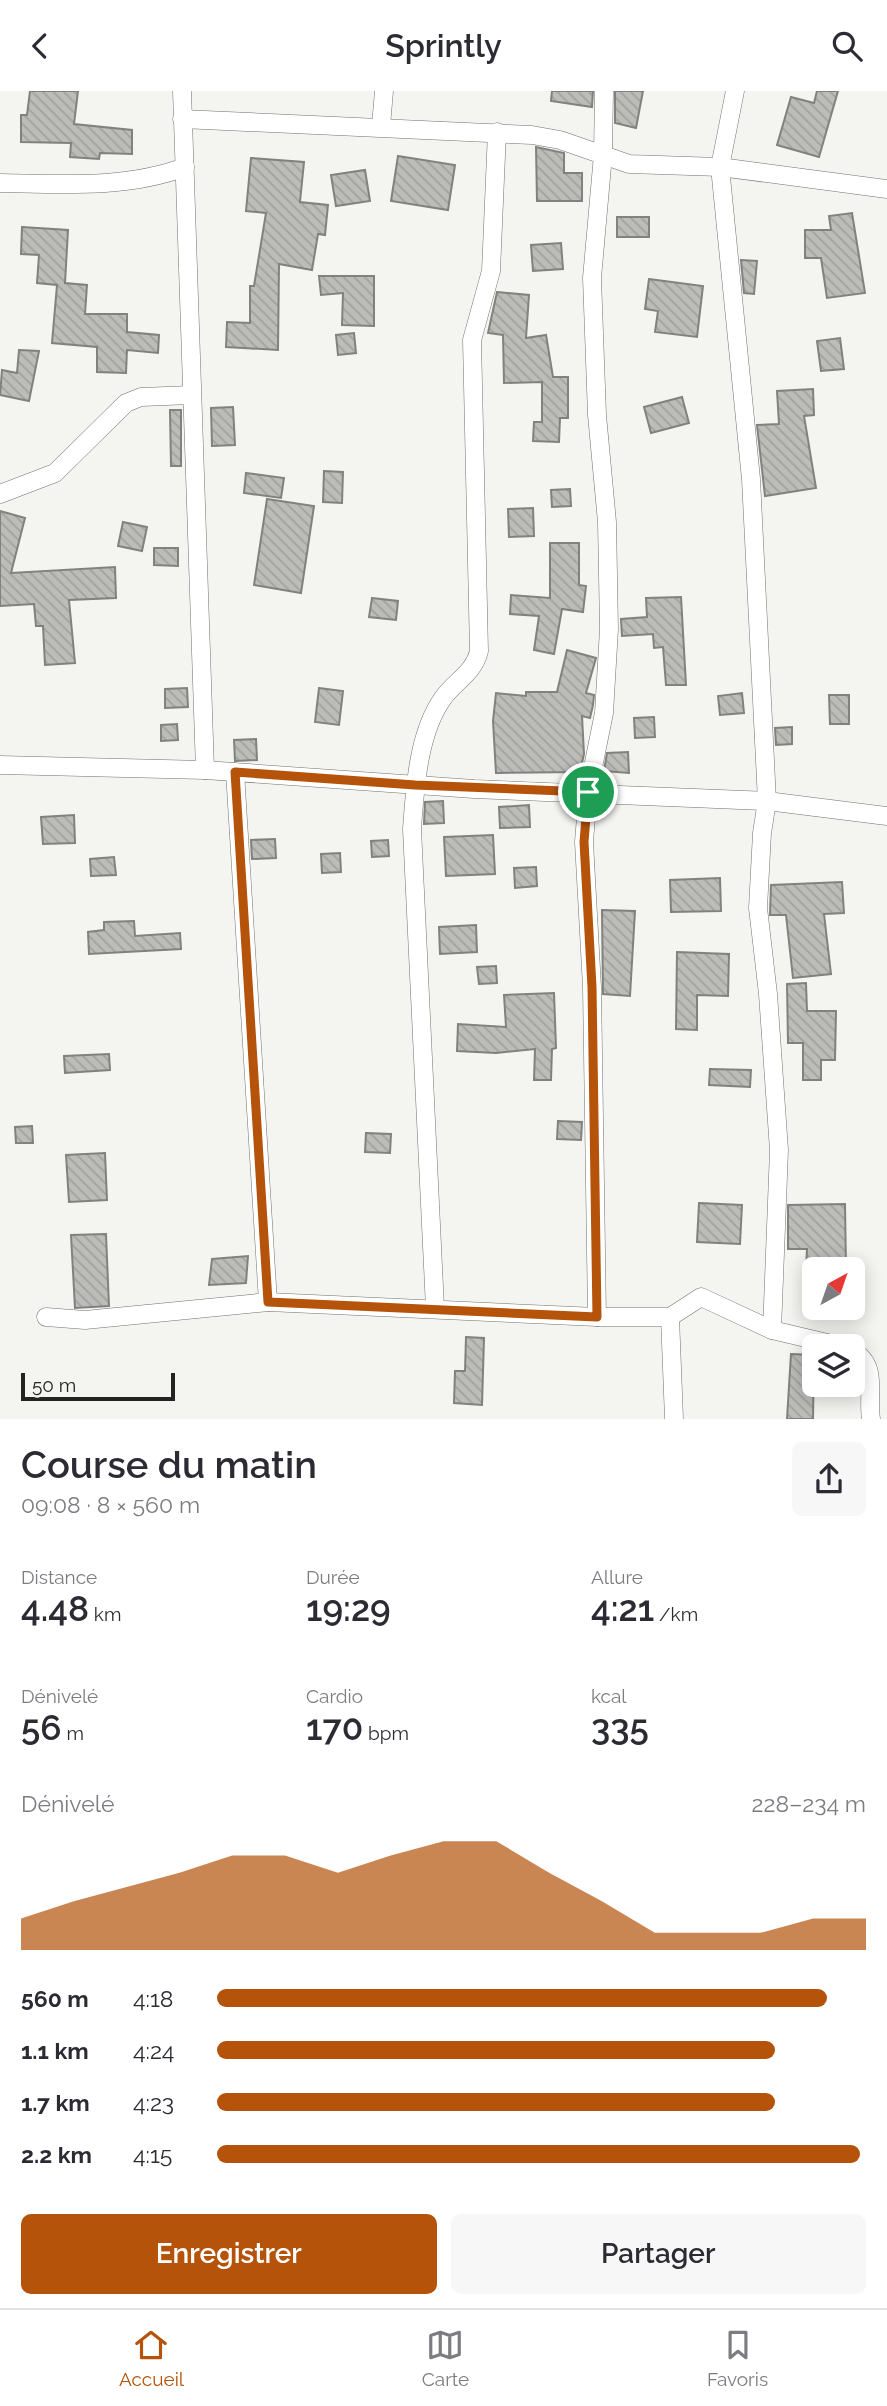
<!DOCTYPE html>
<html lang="fr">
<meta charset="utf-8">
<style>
body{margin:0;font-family:Raleway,sans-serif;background:#f7f7f7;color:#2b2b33;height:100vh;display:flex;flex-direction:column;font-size:26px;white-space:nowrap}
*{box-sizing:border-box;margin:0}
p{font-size:23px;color:#7c7c81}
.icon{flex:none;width:38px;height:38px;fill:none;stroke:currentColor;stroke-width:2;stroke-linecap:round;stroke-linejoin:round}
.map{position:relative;height:1328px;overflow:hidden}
.panel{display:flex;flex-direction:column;background:#fff;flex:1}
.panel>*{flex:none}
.needle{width:46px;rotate:40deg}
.fabs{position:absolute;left:802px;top:1166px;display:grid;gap:14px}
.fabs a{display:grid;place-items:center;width:63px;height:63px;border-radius:10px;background:#fff;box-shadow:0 4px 18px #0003;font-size:35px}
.scale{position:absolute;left:21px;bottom:18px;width:154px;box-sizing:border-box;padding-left:7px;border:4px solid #232322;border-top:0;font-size:19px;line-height:24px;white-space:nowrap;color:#232322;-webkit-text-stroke:5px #f4f4f0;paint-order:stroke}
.pin{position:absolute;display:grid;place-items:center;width:60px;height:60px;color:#fff;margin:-30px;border:4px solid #fff;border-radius:50%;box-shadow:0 2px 7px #0007}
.round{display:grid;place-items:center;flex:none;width:74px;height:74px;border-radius:10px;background:#f7f7f7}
.head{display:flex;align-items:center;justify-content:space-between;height:119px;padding:0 21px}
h1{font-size:38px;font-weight:600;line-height:52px}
.figures{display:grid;grid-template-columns:repeat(3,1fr);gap:10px;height:119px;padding:7px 21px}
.figures div{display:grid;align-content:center}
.figures b{font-size:35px;font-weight:600}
.figures small{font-size:19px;font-weight:400}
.figures p{font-size:19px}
.chart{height:196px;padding:14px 21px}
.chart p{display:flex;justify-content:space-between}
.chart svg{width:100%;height:126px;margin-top:7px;fill:#b45309;opacity:.7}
.action{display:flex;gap:14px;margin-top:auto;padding:14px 21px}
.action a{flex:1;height:80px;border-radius:10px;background:#b45309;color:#fff;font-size:28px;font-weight:600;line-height:80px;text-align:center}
.action a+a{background:#f7f7f7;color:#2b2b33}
ul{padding:0 21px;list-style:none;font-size:23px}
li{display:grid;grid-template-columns:112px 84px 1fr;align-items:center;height:52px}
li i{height:18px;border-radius:9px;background:#b45309}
header{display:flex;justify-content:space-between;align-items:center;height:91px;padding:0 21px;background:#fff;font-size:32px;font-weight:600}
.menu{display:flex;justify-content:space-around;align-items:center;height:98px;border-top:2px solid #e1e1e2;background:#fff;font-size:19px;color:#7c7c81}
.menu a{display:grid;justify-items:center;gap:4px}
.menu .current{color:#b45309}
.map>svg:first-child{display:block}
</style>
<header><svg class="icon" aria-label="back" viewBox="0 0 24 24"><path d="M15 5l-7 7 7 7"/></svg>Sprintly<svg class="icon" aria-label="search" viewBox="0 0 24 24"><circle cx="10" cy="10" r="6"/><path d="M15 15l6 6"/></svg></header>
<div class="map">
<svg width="887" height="1328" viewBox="0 0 887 1328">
<defs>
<pattern id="building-back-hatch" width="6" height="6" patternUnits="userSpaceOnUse" patternTransform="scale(1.75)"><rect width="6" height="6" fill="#bcbcb9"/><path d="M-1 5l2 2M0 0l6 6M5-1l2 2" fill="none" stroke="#a1a19f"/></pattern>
</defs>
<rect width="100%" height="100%" fill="#f4f4f0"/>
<g fill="url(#building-back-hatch)" stroke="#81817e" stroke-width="2">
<path d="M 30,0 L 78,0 L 74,33 L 132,39 L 132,63 L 100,62 L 99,68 L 70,66 L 71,52 L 21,51 L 21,24 L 27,24 Z"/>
<path d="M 552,0 L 593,0 L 592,16 L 551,10 Z"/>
<path d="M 615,0 L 643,0 L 636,37 L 615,32 Z"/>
<path d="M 817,0 L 838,0 L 819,66 L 777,54 L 791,6 L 814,12 Z"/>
<path d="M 536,56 L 564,62 L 564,82 L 582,82 L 582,110 L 537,110 Z"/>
<path d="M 398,65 L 455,74 L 448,119 L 391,110 Z"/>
<path d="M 251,67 L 304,71 L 300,111 L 328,114 L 325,144 L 318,143 L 312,179 L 279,173 L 278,259 L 226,256 L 227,231 L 250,232 L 250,195 L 254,195 L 266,122 L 246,120 Z"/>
<path d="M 365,79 L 370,110 L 336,115 L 331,84 Z"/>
<path d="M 852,122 L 865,202 L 827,207 L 821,167 L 805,167 L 805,139 L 831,139 L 829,125 Z"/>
<rect x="617" y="126" width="32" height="20"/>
<path d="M 22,136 L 68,139 L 65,192 L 87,194 L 85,223 L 127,223 L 127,241 L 159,244 L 158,262 L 127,259 L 126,282 L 97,281 L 97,256 L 52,252 L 57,194 L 37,192 L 39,164 L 21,163 Z"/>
<path d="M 561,152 L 563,178 L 533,180 L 531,154 Z"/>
<path d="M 741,169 L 757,170 L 754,203 L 744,202 Z"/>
<path d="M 319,185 L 374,185 L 374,235 L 342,234 L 343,202 L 321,204 Z"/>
<path d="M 649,188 L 703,195 L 697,246 L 655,241 L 658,220 L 645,218 Z"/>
<path d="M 497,201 L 529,204 L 526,247 L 546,244 L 553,286 L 568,286 L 568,327 L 560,327 L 559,351 L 533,350 L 534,331 L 542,331 L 542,291 L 504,292 L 503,244 L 488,242 Z"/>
<path d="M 354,242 L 356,262 L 338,264 L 336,244 Z"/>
<path d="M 840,247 L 844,278 L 821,280 L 817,250 Z"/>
<path d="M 19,259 L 39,260 L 29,310 L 0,304 L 2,279 L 17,282 Z"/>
<path d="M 813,298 L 814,324 L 804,325 L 816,397 L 765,405 L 757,334 L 779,333 L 777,300 Z"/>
<path d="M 682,306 L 689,332 L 651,342 L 644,316 Z"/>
<path d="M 233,316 L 235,354 L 212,355 L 211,317 Z"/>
<path d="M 170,319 L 181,319 L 181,375 L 171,375 Z"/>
<path d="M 324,380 L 343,381 L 342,412 L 323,411 Z"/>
<path d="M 246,382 L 284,387 L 281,407 L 244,402 Z"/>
<path d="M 570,398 L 571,415 L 552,416 L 551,399 Z"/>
<path d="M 267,408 L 314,415 L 301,502 L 254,494 Z"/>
<path d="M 533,417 L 534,445 L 509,446 L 508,418 Z"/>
<path d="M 0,420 L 25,427 L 11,482 L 115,476 L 116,507 L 69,509 L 75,572 L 45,574 L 43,535 L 36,535 L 34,513 L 0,515 Z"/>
<path d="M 123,431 L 147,436 L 142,460 L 118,455 Z"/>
<path d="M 550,452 L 579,452 L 579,494 L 586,495 L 583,521 L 562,518 L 554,563 L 534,559 L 539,525 L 510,523 L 511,504 L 550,507 Z"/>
<path d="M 154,457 L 178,457 L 178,475 L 154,474 Z"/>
<path d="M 681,506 L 686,594 L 666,594 L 663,556 L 654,557 L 653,543 L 622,545 L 621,528 L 647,526 L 646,507 Z"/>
<path d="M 372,507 L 398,510 L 396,529 L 369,526 Z"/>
<path d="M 567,559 L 596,567 L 586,602 L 594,604 L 593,614 L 590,627 L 582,625 L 584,663 L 580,681 L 496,682 L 493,630 L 496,602 L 526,605 L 526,601 L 557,601 Z"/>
<path d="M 187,597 L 188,616 L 165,617 L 165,598 Z"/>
<path d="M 319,597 L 343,600 L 339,634 L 315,631 Z"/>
<path d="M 742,602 L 744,622 L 720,624 L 718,605 Z"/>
<path d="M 829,604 L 849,604 L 849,633 L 830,633 Z"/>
<path d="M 654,626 L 655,646 L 635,647 L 634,627 Z"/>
<path d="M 177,633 L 178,649 L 161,650 L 161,634 Z"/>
<path d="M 792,636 L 792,653 L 776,654 L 775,637 Z"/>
<path d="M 256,648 L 257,669 L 235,670 L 234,649 Z"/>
<path d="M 628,661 L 629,682 L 604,680 L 607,662 Z"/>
<path d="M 443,710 L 444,732 L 424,733 L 425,711 Z"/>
<path d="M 529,714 L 530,736 L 500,737 L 499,716 Z"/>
<path d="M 74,724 L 75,752 L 43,753 L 41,726 Z"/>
<path d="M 493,744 L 495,783 L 446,785 L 444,746 Z"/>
<path d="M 275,748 L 276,767 L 252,768 L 251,749 Z"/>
<path d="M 388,749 L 389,765 L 372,766 L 371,750 Z"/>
<path d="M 340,762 L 341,781 L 322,782 L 321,763 Z"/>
<path d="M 114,766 L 116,784 L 91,785 L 90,768 Z"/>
<path d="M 536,776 L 537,795 L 515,797 L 514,777 Z"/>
<path d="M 720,787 L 721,820 L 671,821 L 670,789 Z"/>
<path d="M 842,791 L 844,822 L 824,823 L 831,883 L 793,887 L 786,824 L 770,824 L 771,794 Z"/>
<path d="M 602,819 L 635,820 L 630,905 L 603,903 Z"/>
<path d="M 134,830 L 135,845 L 180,842 L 181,858 L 89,863 L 88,841 L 104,839 L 104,831 Z"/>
<path d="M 476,834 L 477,861 L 440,863 L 439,836 Z"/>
<path d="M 677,861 L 729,863 L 728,905 L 697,904 L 697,939 L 676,938 Z"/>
<path d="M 496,875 L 497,892 L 479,893 L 477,876 Z"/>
<path d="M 806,892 L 807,920 L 836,920 L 835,969 L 821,969 L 821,989 L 803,989 L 803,952 L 788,952 L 787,893 Z"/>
<path d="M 554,902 L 556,957 L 552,958 L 551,989 L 534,989 L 535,958 L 496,962 L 457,960 L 458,933 L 506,936 L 504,904 Z"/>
<path d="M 109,963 L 110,979 L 65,982 L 64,965 Z"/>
<path d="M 710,978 L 751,979 L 750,996 L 709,994 Z"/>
<path d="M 558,1030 L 582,1031 L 581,1049 L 557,1048 Z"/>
<path d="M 32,1035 L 33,1052 L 16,1052 L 15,1036 Z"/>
<path d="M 366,1042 L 391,1043 L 390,1062 L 365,1061 Z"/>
<path d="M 105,1062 L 107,1109 L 69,1111 L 66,1064 Z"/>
<path d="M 699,1112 L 742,1114 L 740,1153 L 697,1151 Z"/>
<path d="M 845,1113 L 846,1178 L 806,1178 L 807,1158 L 788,1158 L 788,1114 Z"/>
<path d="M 106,1143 L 109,1215 L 75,1217 L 71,1144 Z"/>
<path d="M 248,1165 L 246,1192 L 209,1194 L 212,1168 Z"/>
<path d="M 466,1246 L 484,1247 L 482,1314 L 454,1312 L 455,1280 L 465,1280 Z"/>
<path d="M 791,1263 L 814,1264 L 813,1328 L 787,1328 Z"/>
</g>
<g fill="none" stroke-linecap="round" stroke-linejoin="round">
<defs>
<g id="minor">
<path d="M 182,0 L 205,679"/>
<path d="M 735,0 L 720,76 L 751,388 L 767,710 L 762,742 L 758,817 L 768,903 L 779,1059 L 772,1239"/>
<path d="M 182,28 L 532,44 L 560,49 L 629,73 L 720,76 L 887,98"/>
<path d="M 381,35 L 384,0"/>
<path d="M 0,92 C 61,93 126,98 185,76"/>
<path d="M 0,403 L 55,382 L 126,312 L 141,306 L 191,304"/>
<path d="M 0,674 L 205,679 L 474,698 L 767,710 L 887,725"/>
<path d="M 235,681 L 268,1211"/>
<path d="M 435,1217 L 412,738 C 415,697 418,642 443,607 C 455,590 474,582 479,560 L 472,249 L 491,180 L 497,41"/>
<path d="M 46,1226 L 85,1229 L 268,1211 L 597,1226 L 670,1226 L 701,1206 L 772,1239 L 840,1255"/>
<path d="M 597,1226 L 592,896 L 584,751 L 588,701 L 604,622 L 609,538 L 607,431 L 597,324 L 592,187 L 603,64 L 604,0"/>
<path d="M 670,1226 L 674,1328"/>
<path d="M 852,1260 C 879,1273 867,1304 871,1328"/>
</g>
</defs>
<use href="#minor" stroke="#71716e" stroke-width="19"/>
<use href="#minor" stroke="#fff" stroke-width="18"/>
</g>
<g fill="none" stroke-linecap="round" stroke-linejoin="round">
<defs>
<path id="route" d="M 235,681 L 415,694 L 588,701 L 584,751 L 592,896 L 597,1226 L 268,1211 Z"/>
</defs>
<use href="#route" stroke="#fff" stroke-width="14"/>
<use href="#route" stroke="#b45309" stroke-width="9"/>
</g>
</svg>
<div class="fabs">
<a><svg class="needle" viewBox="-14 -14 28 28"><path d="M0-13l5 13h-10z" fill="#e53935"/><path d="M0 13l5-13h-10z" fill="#7c7c81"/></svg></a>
<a><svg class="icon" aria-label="layers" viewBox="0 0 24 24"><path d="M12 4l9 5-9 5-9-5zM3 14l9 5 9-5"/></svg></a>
</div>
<div class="scale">50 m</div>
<div class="pin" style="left:588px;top:701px;background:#1e9e55"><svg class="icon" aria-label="arrive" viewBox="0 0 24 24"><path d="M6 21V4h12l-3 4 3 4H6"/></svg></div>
</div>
<section class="panel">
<div class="head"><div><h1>Course du matin</h1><p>09:08 · 8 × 560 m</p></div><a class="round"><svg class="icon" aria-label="share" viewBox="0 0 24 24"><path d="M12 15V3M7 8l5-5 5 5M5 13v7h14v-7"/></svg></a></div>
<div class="figures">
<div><p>Distance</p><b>4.48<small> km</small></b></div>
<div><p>Durée</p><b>19:29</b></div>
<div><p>Allure</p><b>4:21<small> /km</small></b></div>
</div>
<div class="figures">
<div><p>Dénivelé</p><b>56<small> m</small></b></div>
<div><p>Cardio</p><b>170<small> bpm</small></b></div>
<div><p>kcal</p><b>335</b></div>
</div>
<div class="chart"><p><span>Dénivelé</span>228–234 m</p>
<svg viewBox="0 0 160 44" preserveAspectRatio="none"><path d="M0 44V33L10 27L20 22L30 17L40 11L50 11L60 17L70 11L80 6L90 6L100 17L110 27L120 38L130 38L140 38L150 33L160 33V44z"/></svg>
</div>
<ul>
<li><b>560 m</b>4:18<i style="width:94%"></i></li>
<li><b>1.1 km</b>4:24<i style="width:86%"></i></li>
<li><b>1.7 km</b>4:23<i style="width:86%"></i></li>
<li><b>2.2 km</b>4:15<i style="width:99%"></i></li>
</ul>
<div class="action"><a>Enregistrer</a><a>Partager</a></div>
</section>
<nav class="menu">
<a class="current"><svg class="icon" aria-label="home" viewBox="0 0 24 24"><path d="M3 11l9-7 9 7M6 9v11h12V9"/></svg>Accueil</a>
<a><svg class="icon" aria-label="map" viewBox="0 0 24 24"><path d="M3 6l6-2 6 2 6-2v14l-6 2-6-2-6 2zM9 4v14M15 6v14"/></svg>Carte</a>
<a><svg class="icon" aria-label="saved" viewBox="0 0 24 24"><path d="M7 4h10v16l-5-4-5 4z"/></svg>Favoris</a>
</nav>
